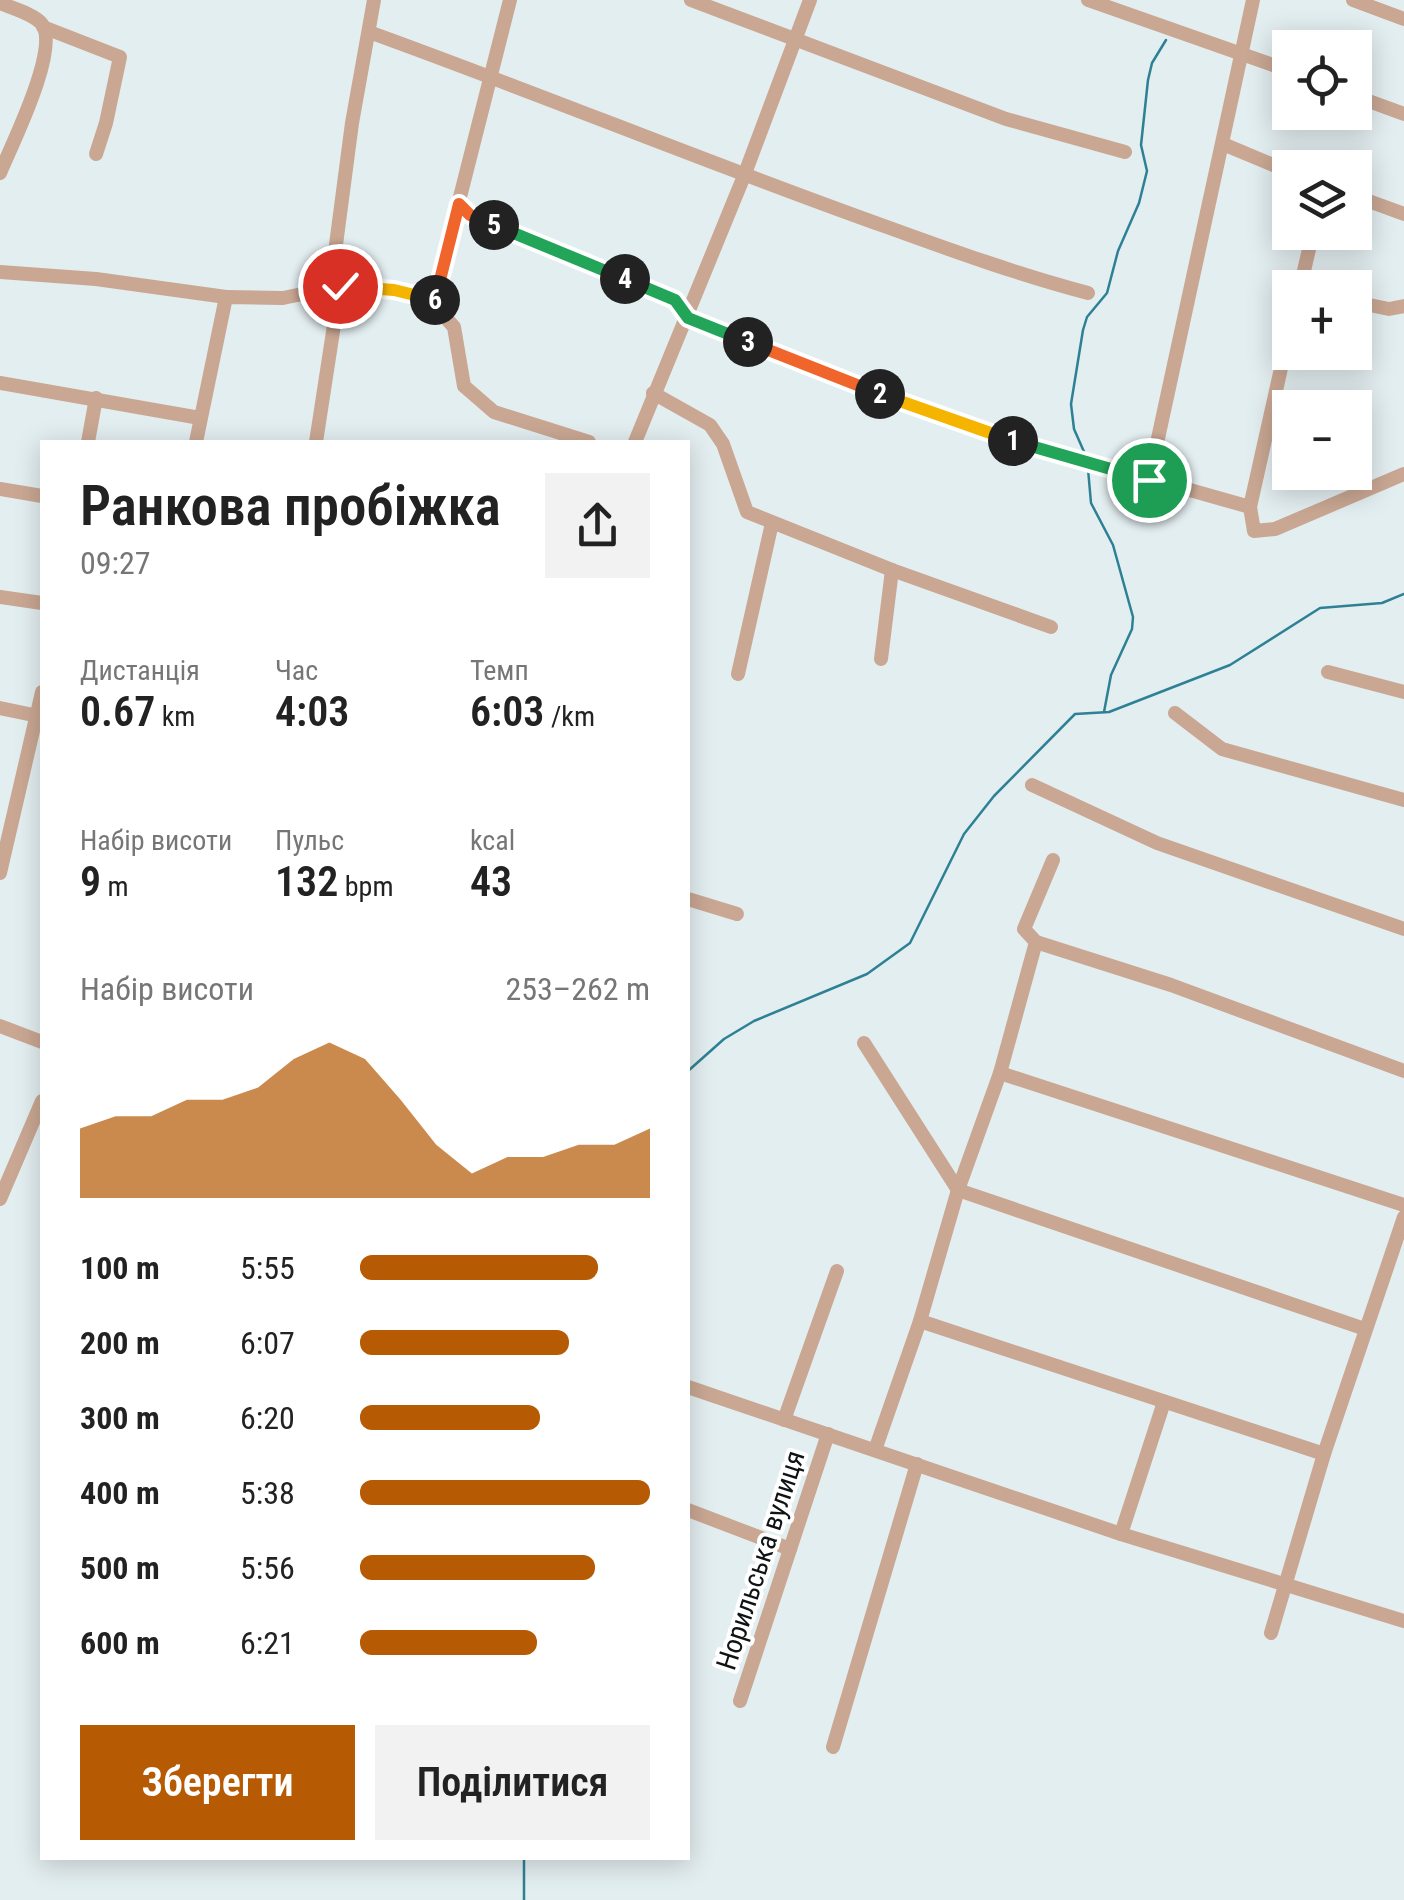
<!DOCTYPE html>
<html lang="uk">
<meta charset="utf-8">
<style>
body{margin:0;font-family:"Roboto Condensed",sans-serif;background:#f2f2f2;color:#222;height:100vh;display:flex;flex-direction:column;font-size:38px;white-space:nowrap}
*{box-sizing:border-box;margin:0}
p{font-size:32px;color:#767676}
.icon{flex:none;width:55px;height:55px;fill:none;stroke:currentColor;stroke-width:2;stroke-linecap:round;stroke-linejoin:round}
.map{position:relative;flex:1;overflow:hidden}
.panel{position:absolute;left:40px;top:440px;width:650px;height:1420px;display:flex;flex-direction:column;background:#fff;border-radius:0px;box-shadow:0 5px 25px #0003}
.panel>*{flex:none}
.controls{position:absolute;left:1272px;top:30px;display:grid;gap:20px}
.controls a{display:grid;place-items:center;width:100px;height:100px;border-radius:0px;background:#fff;box-shadow:0 5px 25px #0003;font-size:50px}
.pin{position:absolute;display:grid;place-items:center;width:85px;height:85px;color:#fff;margin:-42px;border:5px solid #fff;border-radius:50%;box-shadow:0 2px 10px #0007}
.km{position:absolute;width:50px;height:50px;margin:-25px;border-radius:50%;background:#222;color:#fff;font-size:28px;line-height:50px;text-align:center}
.round{display:grid;place-items:center;flex:none;width:105px;height:105px;border-radius:0px;background:#f2f2f2}
.headline{display:flex;align-items:center;justify-content:space-between;height:170px;padding:0 40px}
h1{font-size:55px;font-weight:600;line-height:75px}
.figures{display:grid;grid-template-columns:repeat(3,1fr);gap:15px;height:170px;padding:10px 40px}
.figures div{display:grid;align-content:center}
.figures b{font-size:42px;font-weight:600}
.figures small{font-size:28px;font-weight:400}
.figures p{font-size:28px}
.chart{height:280px;padding:20px 40px}
.chart p{display:flex;justify-content:space-between}
.chart svg{width:100%;height:180px;margin-top:10px;fill:#b65a03;opacity:.7}
.primary-button{display:flex;gap:20px;margin-top:auto;padding:20px 40px}
.primary-button a{flex:1;height:115px;border-radius:0px;background:#b65a03;color:#fff;font-size:40px;font-weight:600;line-height:115px;text-align:center}
.primary-button a+a{background:#f2f2f2;color:#222}
ul{padding:0 40px;list-style:none;font-size:32px}
li{display:grid;grid-template-columns:160px 120px 1fr;align-items:center;height:75px}
li i{height:25px;border-radius:12px;background:#b65a03}
.map>svg:first-child{display:block}
</style>
<div class="map">
<svg width="1404" height="1900" viewBox="0 0 1404 1900">
<rect width="100%" height="100%" fill="#e3eef0"/>
<g fill="none" stroke-linecap="round" stroke-linejoin="round">
<g stroke="#2e8195" stroke-width="2.5">
<path d="M 1085,454 L 1074,429 L 1071,404 L 1083,330 L 1087,317 L 1107,293 L 1118,251 L 1139,203 L 1147,171 L 1141,145 L 1148,80 L 1152,63 L 1166,40"/>
<path d="M 1088,469 L 1091,503 L 1113,545 L 1133,617 L 1132,629 L 1111,675 L 1104,712"/>
<path d="M 688,1071 L 724,1039 L 754,1021 L 867,974 L 910,943 L 964,834 L 994,796 L 1075,714 L 1109,712 L 1230,665 L 1320,608 L 1382,603 L 1404,594"/>
<path d="M 524,1900 L 524,1858"/>
</g>
<g stroke="#c9a793" stroke-width="14">
<path d="M 510,0 L 460,197 L 459,204 L 470,215 L 675,300 L 688,318 L 967,427 L 1250,507"/>
<path d="M 691,0 L 1006,119 L 1125,152"/>
<path d="M 1088,0 L 1290,71"/>
<path d="M 1353,0 L 1404,19"/>
<path d="M 0,3 C 12,8 34,14 42,24 C 60,49 11,146 0,173"/>
<path d="M 43,27 L 120,57 L 106,123 L 96,154"/>
<path d="M 369,32 C 543,95 713,165 887,227 C 953,251 1020,275 1088,293"/>
<path d="M 1355,96 L 1404,114"/>
<path d="M 1223,144 L 1290,172"/>
<path d="M 1355,196 L 1404,214"/>
<path d="M 459,204 L 437,308 L 454,327 L 464,386 L 494,412 L 589,442"/>
<path d="M 0,272 L 96,279 L 226,297"/>
<path d="M 1300,288 L 1313,232"/>
<path d="M 1355,302 L 1389,309 L 1404,306"/>
<path d="M 1290,328 L 1250,507 L 1254,531 L 1275,529 L 1404,474"/>
<path d="M 0,383 L 200,418"/>
<path d="M 653,393 L 710,425 L 723,444 L 747,512 L 892,570 L 1051,627"/>
<path d="M 88,442 L 96,398"/>
<path d="M 196,442 L 226,297 L 283,298 L 340,286 L 394,291 L 437,301"/>
<path d="M 316,442 L 340,286 L 332,275 L 352,123 L 374,0"/>
<path d="M 635,442 L 744,176 L 810,0"/>
<path d="M 1149,480 L 1253,0"/>
<path d="M 0,489 L 42,496"/>
<path d="M 0,597 L 42,603"/>
<path d="M 881,659 L 892,570"/>
<path d="M 1328,672 L 1404,692"/>
<path d="M 738,674 L 772,523"/>
<path d="M 0,708 L 38,716"/>
<path d="M 1175,713 L 1222,749 L 1404,800"/>
<path d="M 1032,785 L 1157,843 L 1404,929"/>
<path d="M 1053,860 L 1024,929 L 1036,942 L 1171,985 L 1404,1071"/>
<path d="M 0,873 L 42,692"/>
<path d="M 688,899 L 737,914"/>
<path d="M 0,1026 L 42,1042"/>
<path d="M 864,1043 L 958,1190 L 1365,1329"/>
<path d="M 1000,1073 L 1404,1205"/>
<path d="M 0,1199 L 42,1101"/>
<path d="M 920,1321 L 1324,1454"/>
<path d="M 688,1387 L 1121,1534 L 1404,1621"/>
<path d="M 784,1420 L 837,1271"/>
<path d="M 875,1450 L 920,1321 L 958,1190 L 1000,1073 L 1036,942"/>
<path d="M 688,1510 L 790,1549"/>
<path d="M 1121,1534 L 1164,1402"/>
<path d="M 1271,1633 L 1324,1454 L 1404,1217"/>
<path d="M 740,1701 L 828,1434"/>
<path d="M 833,1747 L 917,1464"/>
</g>
</g>
<g fill="none" stroke-linecap="round" stroke-linejoin="round">
<defs>
<path id="split-1" d="M 1013,441 L 1149,480"/>
<path id="split-2" d="M 880,394 L 1013,441"/>
<path id="split-3" d="M 748,342 L 880,394"/>
<path id="split-4" d="M 625,279 L 675,300 L 688,318 L 748,342"/>
<path id="split-5" d="M 494,225 L 625,279"/>
<path id="split-6" d="M 435,300 L 459,204 L 470,215 L 494,225"/>
<path id="split-7" d="M 340,286 L 394,290 L 435,300"/>
</defs>
<use href="#split-1" stroke="#fff" stroke-width="20"/>
<use href="#split-2" stroke="#fff" stroke-width="20"/>
<use href="#split-3" stroke="#fff" stroke-width="20"/>
<use href="#split-4" stroke="#fff" stroke-width="20"/>
<use href="#split-5" stroke="#fff" stroke-width="20"/>
<use href="#split-6" stroke="#fff" stroke-width="20"/>
<use href="#split-7" stroke="#fff" stroke-width="20"/>
<use href="#split-1" stroke="#22a559" stroke-width="12"/>
<use href="#split-2" stroke="#f5b400" stroke-width="12"/>
<use href="#split-3" stroke="#f0652b" stroke-width="12"/>
<use href="#split-4" stroke="#22a559" stroke-width="12"/>
<use href="#split-5" stroke="#22a559" stroke-width="12"/>
<use href="#split-6" stroke="#f0652b" stroke-width="12"/>
<use href="#split-7" stroke="#f5b400" stroke-width="12"/>
</g>
<g text-anchor="middle" stroke-width="8" stroke-linejoin="round" paint-order="stroke">
<g font-size="28" fill="#0f1314" stroke="#fff">
<text transform="translate(760 1560) rotate(-72)" y="10">Норильська вулиця</text>
</g>
</g>
</svg>
<div class="controls">
<a><svg class="icon" aria-label="locate" viewBox="0 0 24 24"><circle cx="12" cy="12" r="6"/><path d="M12 2v4M12 18v4M2 12h4M18 12h4"/></svg></a>
<a><svg class="icon" aria-label="layers" viewBox="0 0 24 24"><path d="M12 4l9 5-9 5-9-5zM3 14l9 5 9-5"/></svg></a>
<a>+</a>
<a>−</a>
</div>
<div class="pin" style="left:1149px;top:480px;background:#1e9e55"><svg class="icon" aria-label="arrive" viewBox="0 0 24 24"><path d="M6 21V4h12l-3 4 3 4H6"/></svg></div>
<div class="pin" style="left:340px;top:286px;background:#d93025"><svg class="icon" aria-label="check" viewBox="0 0 24 24"><path d="M5 12l5 5 9-10"/></svg></div>
<b class="km" style="left:1013px;top:441px">1</b>
<b class="km" style="left:880px;top:394px">2</b>
<b class="km" style="left:748px;top:342px">3</b>
<b class="km" style="left:625px;top:279px">4</b>
<b class="km" style="left:494px;top:225px">5</b>
<b class="km" style="left:435px;top:300px">6</b>
<section class="panel">
<div class="headline"><div><h1>Ранкова пробіжка</h1><p>09:27</p></div><a class="round"><svg class="icon" aria-label="share" viewBox="0 0 24 24"><path d="M12 15V3M7 8l5-5 5 5M5 13v7h14v-7"/></svg></a></div>
<div class="figures">
<div><p>Дистанція</p><b>0.67<small> km</small></b></div>
<div><p>Час</p><b>4:03</b></div>
<div><p>Темп</p><b>6:03<small> /km</small></b></div>
</div>
<div class="figures">
<div><p>Набір висоти</p><b>9<small> m</small></b></div>
<div><p>Пульс</p><b>132<small> bpm</small></b></div>
<div><p>kcal</p><b>43</b></div>
</div>
<div class="chart"><p><span>Набір висоти</span>253–262 m</p>
<svg viewBox="0 0 160 44" preserveAspectRatio="none"><path d="M0 44V27L10 24L20 24L30 20L40 20L50 17L60 10L70 6L80 10L90 20L100 31L110 38L120 34L130 34L140 31L150 31L160 27V44z"/></svg>
</div>
<ul>
<li><b>100 m</b>5:55<i style="width:82%"></i></li>
<li><b>200 m</b>6:07<i style="width:72%"></i></li>
<li><b>300 m</b>6:20<i style="width:62%"></i></li>
<li><b>400 m</b>5:38<i style="width:100%"></i></li>
<li><b>500 m</b>5:56<i style="width:81%"></i></li>
<li><b>600 m</b>6:21<i style="width:61%"></i></li>
</ul>
<div class="primary-button"><a>Зберегти</a><a>Поділитися</a></div>
</section>
</div>
